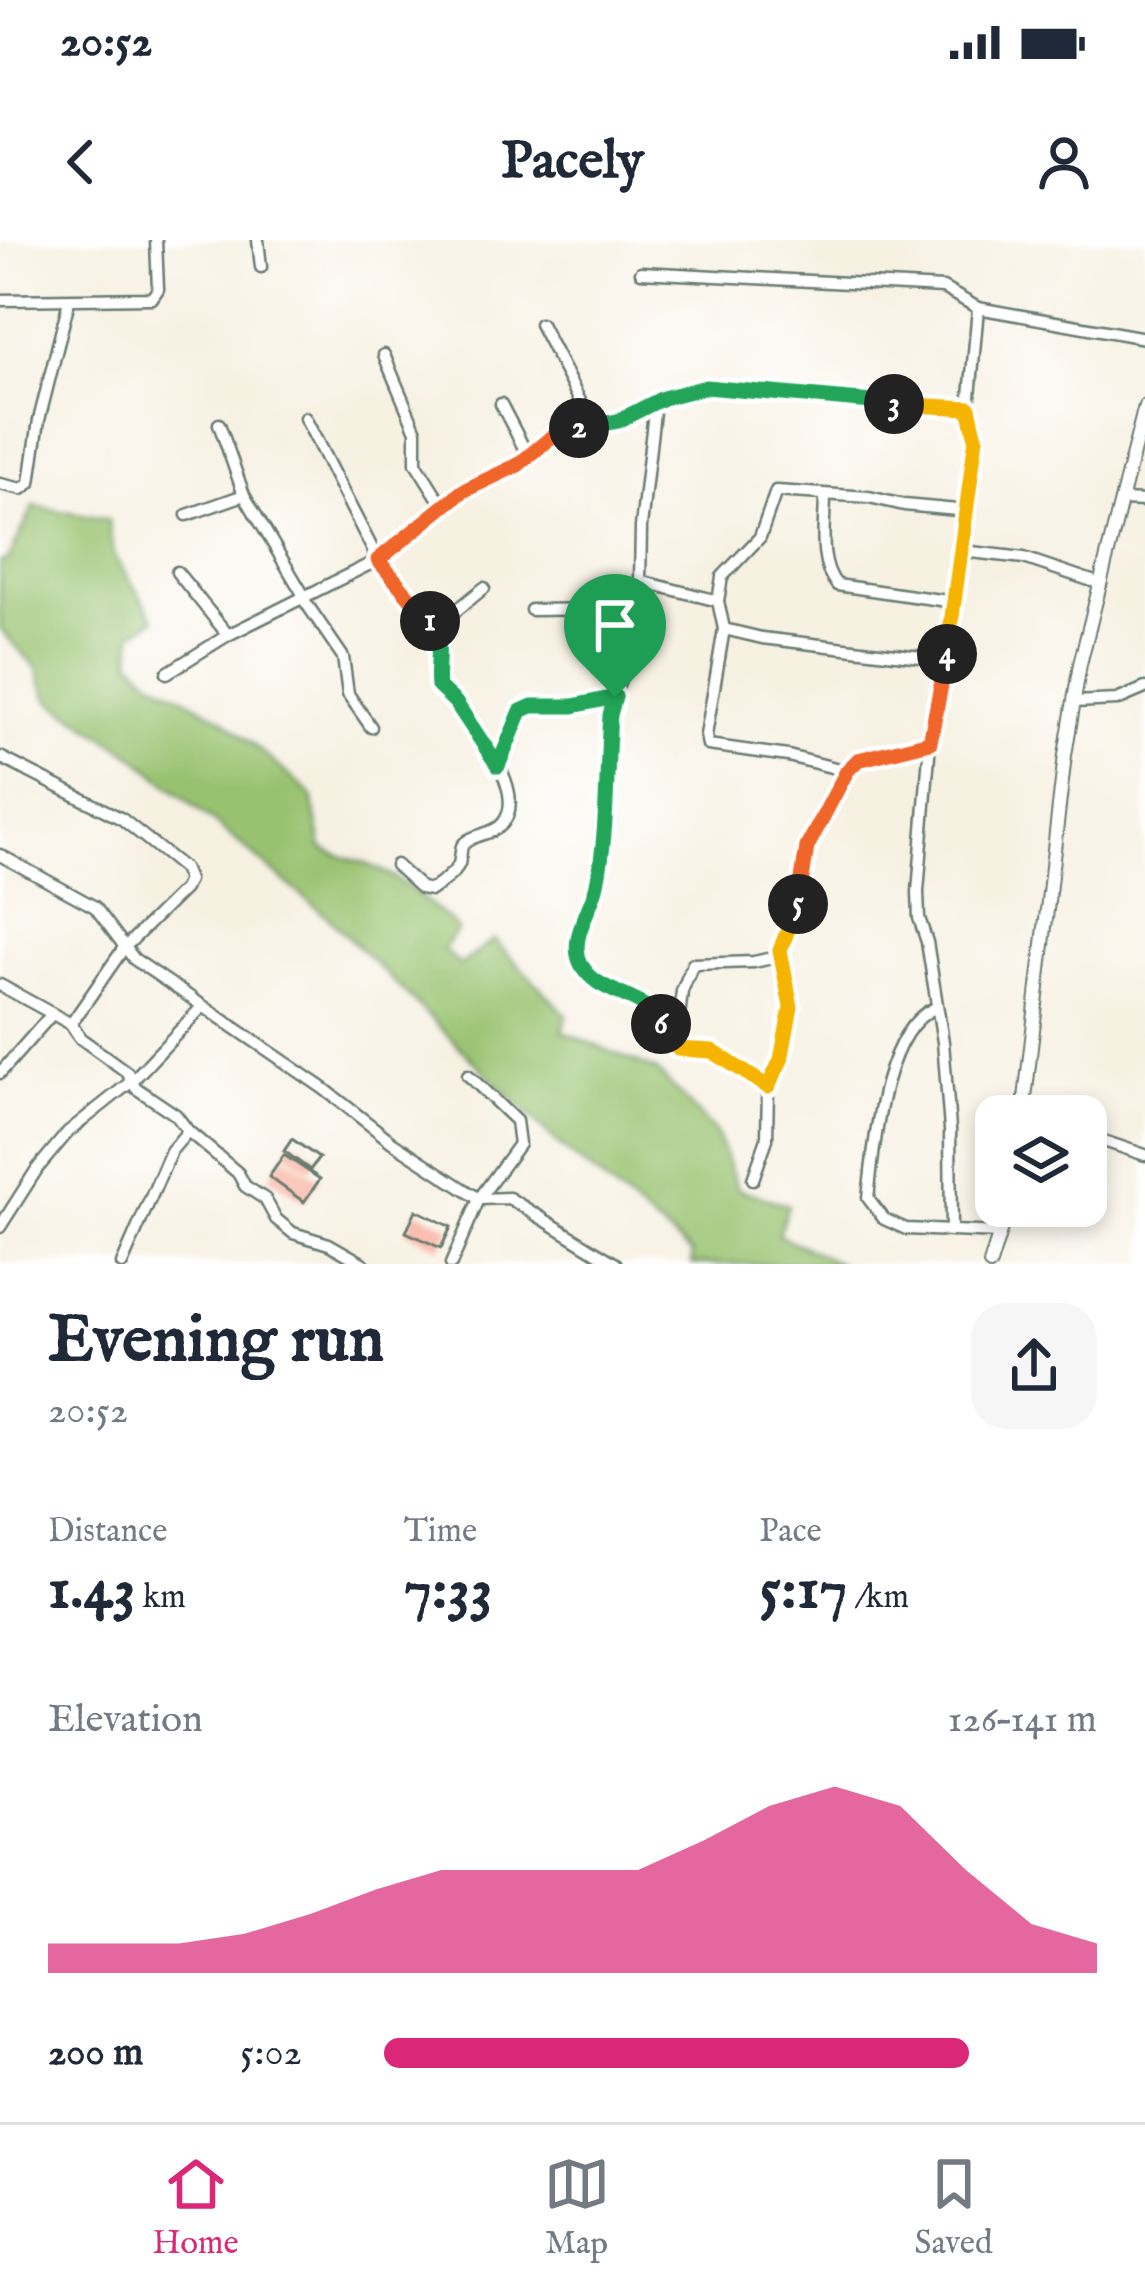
<!DOCTYPE html>
<meta charset="utf-8">
<style>
body{margin:0;font-family:"IM FELL English",serif;background:#f6f6f7;color:#1f2937;height:100vh;display:flex;flex-direction:column;font-size:45px;white-space:nowrap}
*{box-sizing:border-box;margin:0}
p{font-size:39px;color:#747a83}
.icon{flex:none;width:66px;height:66px;fill:none;stroke:currentColor;stroke-width:2;stroke-linecap:round;stroke-linejoin:round}
.map{position:relative;height:1024px;overflow:hidden}
.details{display:flex;flex-direction:column;background:#fff;flex:1}
.details>*{flex:none}
.buttons{position:absolute;left:975px;top:855px;display:grid;gap:24px}
.buttons a{display:grid;place-items:center;width:132px;height:132px;border-radius:24px;background:#fff;box-shadow:0 6px 18px #0003;font-size:60px}
.pin{position:absolute;display:grid;place-items:center;width:102px;height:102px;color:#fff;margin:-123px -51px;border-radius:50% 50% 50% 0;rotate:-45deg;box-shadow:0 0 12px #0007}
.pin .icon{rotate:45deg}
.km{position:absolute;width:60px;height:60px;margin:-30px;border-radius:50%;background:#222;color:#fff;font-size:33px;line-height:60px;text-align:center}
.round{display:grid;place-items:center;flex:none;width:126px;height:126px;border-radius:36px;background:#f6f6f7}
.summary{display:flex;align-items:center;justify-content:space-between;height:204px;padding:0 48px}
h1{font-size:66px;font-weight:800;line-height:90px}
.metrics{display:grid;grid-template-columns:repeat(3,1fr);gap:18px;height:204px;padding:12px 48px}
.metrics div{display:grid;align-content:center}
.metrics b{font-size:60px;font-weight:800}
.metrics small{font-size:33px;font-weight:400}
.metrics p{font-size:33px}
.chart{height:336px;padding:24px 48px}
.chart p{display:flex;justify-content:space-between}
.chart svg{width:100%;height:216px;margin-top:12px;fill:#db2777;opacity:.7}
ul{padding:0 48px;list-style:none;font-size:39px}
li{display:grid;grid-template-columns:192px 144px 1fr;align-items:center;height:90px}
li i{height:30px;border-radius:15px;background:#db2777}
.status{display:flex;justify-content:space-between;align-items:center;height:84px;padding:0 60px;background:#fff;direction:ltr}
.status svg{height:33px;fill:currentColor}
header{display:flex;justify-content:space-between;align-items:center;height:156px;padding:0 48px;background:#fff;font-size:54px;font-weight:800}
.menu{display:flex;justify-content:space-around;align-items:center;height:168px;border-top:3px solid #e0e1e3;background:#fff;font-size:33px;color:#747a83}
.menu a{display:grid;justify-items:center;gap:6px}
.menu .on{color:#db2777}
.map>svg:first-child{display:block}
</style>
<div class="status"><b>20:52</b><svg viewBox="0 0 49 12"><path d="M0 12V9h3v3zM5 12V6h3v6zM10 12V3h3v9zM15 12V0h3v12zM26 1h20v11H26zM47 4h2v5h-2z"/></svg></div>
<header><svg class="icon" aria-label="back" viewBox="0 0 24 24"><path d="M15 5l-7 7 7 7"/></svg>Pacely<svg class="icon" aria-label="person" viewBox="0 0 24 24"><circle cx="12" cy="8" r="4"/><path d="M4 21q1-7 8-7t8 7"/></svg></header>
<div class="map">
<svg width="1145" height="1024" viewBox="0 0 1145 1024">
<rect width="100%" height="100%" fill="#fff"/>
<filter id="ink" filterUnits="userSpaceOnUse"><feTurbulence type="fractalNoise" baseFrequency=".00833" numOctaves="2"/><feDisplacementMap in="SourceGraphic" scale="24" xChannelSelector="R" yChannelSelector="G"/><feConvolveMatrix kernelMatrix="1 2 1 2 8 2 1 2 1" color-interpolation-filters="sRGB"/></filter>
<filter id="wash" filterUnits="userSpaceOnUse"><feTurbulence type="fractalNoise" baseFrequency=".004" numOctaves="4" result="noise"/><feDisplacementMap in="SourceGraphic" scale="48" xChannelSelector="R" yChannelSelector="G"/><feGaussianBlur stdDeviation="2.7" result="paint"/><feColorMatrix in="noise" values="0 0 0 0 0 0 0 0 0 0 0 0 0 0 0 0 0 1.4 0 .05"/><feComposite in="paint" operator="in"/></filter>
<g filter="url(#wash)">
<rect width="100%" height="100%" fill="#f7f1e2"/>
<path fill="#99c26f" stroke="#5c8052" stroke-width="3" d="M 34,266 L 108,280 L 113,314 L 155,379 L 133,393 L 131,419 L 148,437 L 223,479 L 312,555 L 322,608 C 337,617 352,618 369,625 C 403,639 430,664 458,689 L 443,709 L 460,725 L 494,700 L 567,775 L 563,792 L 656,830 L 716,893 L 738,949 L 788,965 L 778,995 L 841,1024 L 692,1024 L 692,1013 L 560,906 L 328,677 L 134,516 L 48,459 L 36,427 L 0,389 L 0,321 L 8,320 Z"/>
<g id="blocks">
<g fill="#f8a995">
<path d="M 292,899 L 319,918 L 310,930 L 284,911 Z"/>
<path d="M 284,915 L 320,939 L 304,962 L 269,937 Z"/>
<path d="M 416,970 L 451,987 L 441,1008 L 406,992 Z"/>
</g>
</g>
</g>
<g filter="url(#ink)">
<use href="#blocks" fill-opacity="0" stroke="#6b7c71" stroke-width="3"/>
<g fill="none" stroke-linecap="round" stroke-linejoin="round">
<defs>
<g id="minor">
<path d="M 258,0 L 261,27"/>
<path d="M 641,32 L 943,48 L 978,68 L 1145,98"/>
<path d="M 0,60 L 152,58 L 158,49 L 156,0"/>
<path d="M 978,68 L 969,168 L 976,198 L 962,311 L 1024,318 L 1101,344"/>
<path d="M 540,84 L 592,184"/>
<path d="M 384,115 L 416,191 L 416,223 L 443,266"/>
<path d="M 501,164 L 527,214"/>
<path d="M 305,178 L 378,320 L 436,387 L 438,446 C 463,470 531,548 503,583 C 493,596 471,593 462,606 C 461,609 460,621 459,624 C 454,635 440,643 431,650 L 421,648 L 396,625"/>
<path d="M 219,184 L 244,255 L 304,356"/>
<path d="M 0,244 L 22,249 L 30,243 L 39,180 L 69,61"/>
<path d="M 825,256 C 825,284 817,322 837,345 L 954,362"/>
<path d="M 1121,260 L 1145,261"/>
<path d="M 187,275 L 244,255"/>
<path d="M 177,332 L 228,395 L 378,320 L 463,251 L 517,225 L 552,196 L 618,181 L 663,158 L 706,147 L 969,168"/>
<path d="M 640,341 L 641,287 L 655,163"/>
<path d="M 302,357 L 343,417 L 348,454 L 371,487"/>
<path d="M 718,361 L 722,337 L 760,297 L 776,251 L 869,257 L 904,265 L 968,271"/>
<path d="M 531,370 L 606,369 L 633,375"/>
<path d="M 436,387 L 484,348"/>
<path d="M 724,389 L 706,495 L 708,505 L 788,516 L 847,531"/>
<path d="M 167,433 L 228,395"/>
<path d="M 1074,462 L 1117,460 L 1145,448"/>
<path d="M 0,517 L 122,579 L 183,628 L 188,640 L 184,649 L 123,709 L 71,784"/>
<path d="M 498,526 L 521,471 L 533,466 L 573,466 L 615,457"/>
<path d="M 0,615 L 95,667 L 134,719 L 323,848 L 392,902 L 479,959 L 509,958 L 616,1024"/>
<path d="M 0,745 L 71,784 L 80,798 L 127,832 L 136,848 L 176,875 L 188,891 L 238,933 L 245,946 L 265,959 L 276,979 L 293,993 L 329,1004 L 364,1024"/>
<path d="M 935,768 C 882,790 874,908 868,958 L 884,979 L 906,989 L 1000,993"/>
<path d="M 679,777 L 682,751 L 693,724 L 754,722 L 781,716"/>
<path d="M 0,833 L 52,774"/>
<path d="M 768,847 L 712,811 L 678,809 L 651,770 L 590,739 L 578,720 L 577,710 L 597,645 L 609,475 L 629,411 L 640,341 L 718,361 L 724,389 L 762,398 L 946,420"/>
<path d="M 1086,895 L 1145,915"/>
<path d="M 753,939 L 767,899 L 768,847 L 781,820 L 791,767 L 780,710 L 796,673 L 807,607 L 847,531 L 858,520 L 930,502"/>
<path d="M 0,987 L 37,929 L 68,892 L 132,841 L 202,767"/>
<path d="M 951,991 L 950,889 L 943,802 L 927,702 L 919,678 L 918,652 L 930,502 L 962,311"/>
<path d="M 122,1024 L 171,911 L 188,891"/>
<path d="M 451,1024 L 479,959 L 519,904 L 516,881 L 468,835"/>
</g>
<g id="tertiary">
<path d="M 1023,876 L 1065,515 L 1080,424 L 1145,166"/>
<path d="M 990,1024 L 1008,966"/>
</g>
</defs>
<use href="#minor" stroke="#6b7c71" stroke-width="15"/>
<use href="#tertiary" stroke="#6b7c71" stroke-width="16"/>
<use href="#minor" stroke="#fff" stroke-width="10"/>
<use href="#tertiary" stroke="#fff" stroke-width="12"/>
</g>
</g>
<g fill="none" stroke-linecap="round" stroke-linejoin="round" filter="url(#ink)">
<defs>
<path id="split-1" d="M 430,381 C 445,399 435,424 438,446 L 456,463 L 498,526 L 521,471 L 532,466 L 573,466 L 615,457"/>
<path id="split-2" d="M 430,381 L 378,320 L 463,251 L 518,225 L 553,196 L 579,188"/>
<path id="split-3" d="M 579,188 L 618,181 L 663,158 L 706,147 L 894,164"/>
<path id="split-4" d="M 894,164 L 969,168 L 976,198 L 947,414"/>
<path id="split-5" d="M 798,664 L 807,607 L 847,531 L 858,520 L 930,502 L 947,414"/>
<path id="split-6" d="M 661,784 L 678,809 L 712,811 L 768,847 L 781,820 L 791,767 L 780,710 L 798,664"/>
<path id="split-7" d="M 615,457 L 610,475 C 606,528 608,592 597,644 C 592,669 568,698 581,724 C 597,756 645,752 661,784"/>
</defs>
<use href="#split-1" stroke="#fff" stroke-width="24"/>
<use href="#split-2" stroke="#fff" stroke-width="24"/>
<use href="#split-3" stroke="#fff" stroke-width="24"/>
<use href="#split-4" stroke="#fff" stroke-width="24"/>
<use href="#split-5" stroke="#fff" stroke-width="24"/>
<use href="#split-6" stroke="#fff" stroke-width="24"/>
<use href="#split-7" stroke="#fff" stroke-width="24"/>
<use href="#split-1" stroke="#22a559" stroke-width="15"/>
<use href="#split-2" stroke="#f0652b" stroke-width="15"/>
<use href="#split-3" stroke="#22a559" stroke-width="15"/>
<use href="#split-4" stroke="#f5b400" stroke-width="15"/>
<use href="#split-5" stroke="#f0652b" stroke-width="15"/>
<use href="#split-6" stroke="#f5b400" stroke-width="15"/>
<use href="#split-7" stroke="#22a559" stroke-width="15"/>
</g>
</svg>
<div class="buttons">
<a><svg class="icon" aria-label="layers" viewBox="0 0 24 24"><path d="M12 4l9 5-9 5-9-5zM3 14l9 5 9-5"/></svg></a>
</div>
<div class="pin" style="left:615px;top:457px;background:#1e9e55"><svg class="icon" aria-label="arrive" viewBox="0 0 24 24"><path d="M6 21V4h12l-3 4 3 4H6"/></svg></div>
<b class="km" style="left:430px;top:381px">1</b>
<b class="km" style="left:579px;top:188px">2</b>
<b class="km" style="left:894px;top:164px">3</b>
<b class="km" style="left:947px;top:414px">4</b>
<b class="km" style="left:798px;top:664px">5</b>
<b class="km" style="left:661px;top:784px">6</b>
</div>
<section class="details">
<div class="summary"><div><h1>Evening run</h1><p>20:52</p></div><a class="round"><svg class="icon" aria-label="share" viewBox="0 0 24 24"><path d="M12 15V3M7 8l5-5 5 5M5 13v7h14v-7"/></svg></a></div>
<div class="metrics">
<div><p>Distance</p><b>1.43<small> km</small></b></div>
<div><p>Time</p><b>7:33</b></div>
<div><p>Pace</p><b>5:17<small> /km</small></b></div>
</div>
<div class="chart"><p><span>Elevation</span>126–141 m</p>
<svg viewBox="0 0 160 44" preserveAspectRatio="none"><path d="M0 44V38L10 38L20 38L30 36L40 32L50 27L60 23L70 23L80 23L90 23L100 17L110 10L120 6L130 10L140 23L150 34L160 38V44z"/></svg>
</div>
<ul>
<li><b>200 m</b>5:02<i style="width:82%"></i></li>
</ul>
</section>
<nav class="menu">
<a class="on"><svg class="icon" aria-label="home" viewBox="0 0 24 24"><path d="M3 11l9-7 9 7M6 9v11h12V9"/></svg>Home</a>
<a><svg class="icon" aria-label="map" viewBox="0 0 24 24"><path d="M3 6l6-2 6 2 6-2v14l-6 2-6-2-6 2zM9 4v14M15 6v14"/></svg>Map</a>
<a><svg class="icon" aria-label="saved" viewBox="0 0 24 24"><path d="M7 4h10v16l-5-4-5 4z"/></svg>Saved</a>
</nav>
